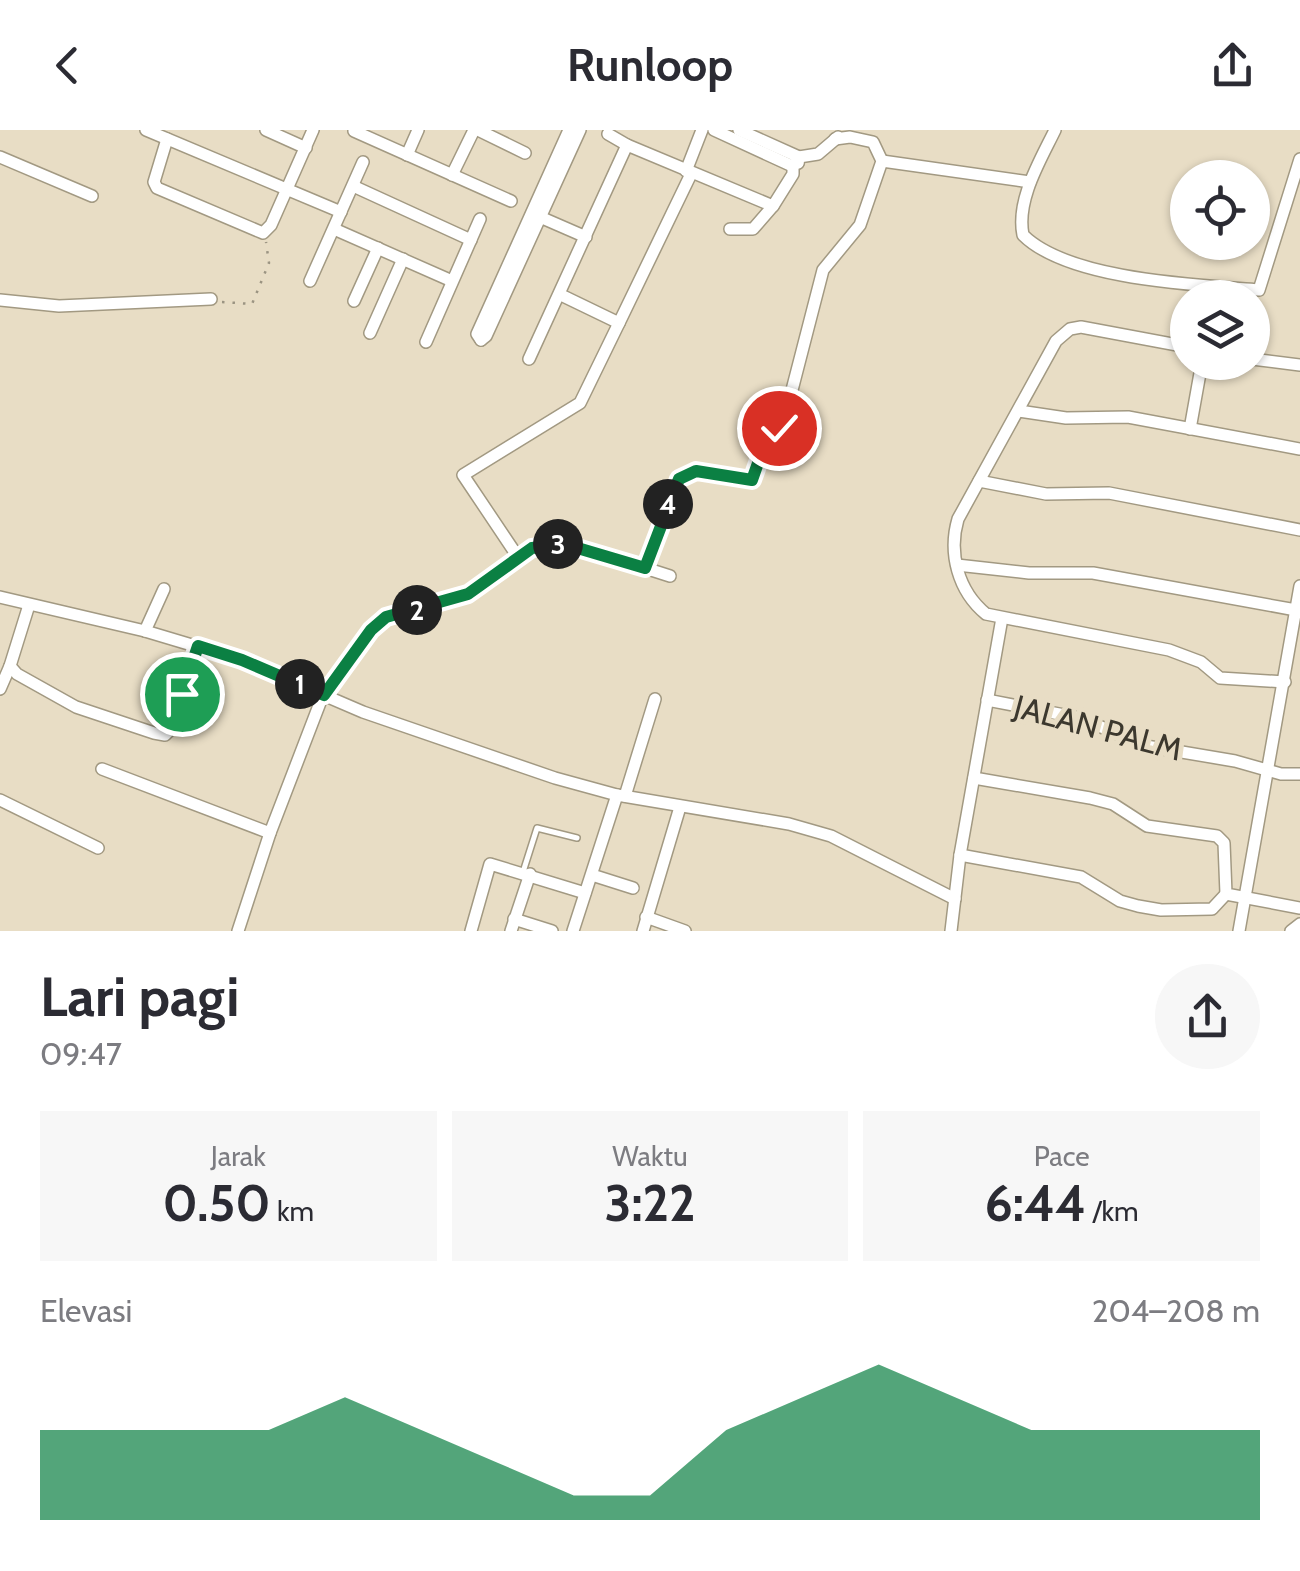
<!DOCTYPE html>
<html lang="id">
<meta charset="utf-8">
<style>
body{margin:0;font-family:Cabin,sans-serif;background:#f7f7f7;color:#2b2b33;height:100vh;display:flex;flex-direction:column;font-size:38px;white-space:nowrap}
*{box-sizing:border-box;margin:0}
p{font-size:32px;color:#7c7c81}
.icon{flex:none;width:55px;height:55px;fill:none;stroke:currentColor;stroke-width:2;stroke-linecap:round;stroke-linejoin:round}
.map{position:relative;height:801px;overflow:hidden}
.details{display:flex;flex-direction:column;background:#fff;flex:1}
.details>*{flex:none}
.tools{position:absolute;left:1170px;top:30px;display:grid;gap:20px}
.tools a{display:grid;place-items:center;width:100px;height:100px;border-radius:50%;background:#fff;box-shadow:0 2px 8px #0004;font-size:50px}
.pin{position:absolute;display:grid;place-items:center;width:85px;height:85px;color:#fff;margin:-42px;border:5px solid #fff;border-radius:50%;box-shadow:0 2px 10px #0007}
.km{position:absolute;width:50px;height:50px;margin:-25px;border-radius:50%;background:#222;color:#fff;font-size:28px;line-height:50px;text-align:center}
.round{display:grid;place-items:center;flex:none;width:105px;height:105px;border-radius:52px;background:#f7f7f7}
.summary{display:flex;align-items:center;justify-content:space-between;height:170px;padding:0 40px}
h1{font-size:55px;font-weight:700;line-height:75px}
.stats{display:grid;grid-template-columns:repeat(3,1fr);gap:15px;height:170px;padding:10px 40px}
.stats div{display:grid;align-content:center;border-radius:0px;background:#f7f7f7;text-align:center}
.stats b{font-size:50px;font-weight:700}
.stats small{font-size:28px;font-weight:400}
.stats p{font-size:28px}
.chart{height:280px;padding:20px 40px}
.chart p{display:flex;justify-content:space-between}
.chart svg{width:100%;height:180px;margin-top:10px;fill:#0b8043;opacity:.7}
header{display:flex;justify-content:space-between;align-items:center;height:130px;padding:0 40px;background:#fff;font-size:45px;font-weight:700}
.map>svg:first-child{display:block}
</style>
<header><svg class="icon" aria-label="back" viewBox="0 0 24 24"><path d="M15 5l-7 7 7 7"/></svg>Runloop<svg class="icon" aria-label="share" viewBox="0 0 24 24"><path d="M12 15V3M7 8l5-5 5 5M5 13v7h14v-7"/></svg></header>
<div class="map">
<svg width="1300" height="801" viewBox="0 0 1300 801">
<rect width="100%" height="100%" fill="#e8ddc5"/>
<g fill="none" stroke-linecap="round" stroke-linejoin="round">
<defs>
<path id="service" d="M 523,742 L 537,698 L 577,708"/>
<g id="minor">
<path d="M 146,0 L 341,82"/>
<path d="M 266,0 L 306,18"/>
<path d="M 478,0 L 525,23"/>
<path d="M 714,0 L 790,35 L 798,33"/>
<path d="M 739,0 L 799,27 L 798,33"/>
<path d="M 1055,0 C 1040,31 1016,70 1023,105 C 1068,150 1197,155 1259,160 L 1300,29"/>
<path d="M 354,1 L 511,71"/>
<path d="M 608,4 L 627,15"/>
<path d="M 167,9 L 154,52 L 157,58 L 263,103 L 271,95 L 313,0"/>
<path d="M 407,25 L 418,0"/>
<path d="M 0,27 L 92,66"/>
<path d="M 799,27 L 818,24 L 838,7"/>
<path d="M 882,31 L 1030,52"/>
<path d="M 686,41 L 702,0"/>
<path d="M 452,45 L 474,0"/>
<path d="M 353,56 L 471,110"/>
<path d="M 773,76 L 793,44 L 793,35"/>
<path d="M 540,87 L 586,107"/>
<path d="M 334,99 L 452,151"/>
<path d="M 310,151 L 363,32"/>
<path d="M 561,165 L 619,193 L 691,44"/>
<path d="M 0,170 L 59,176 L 211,169"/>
<path d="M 354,171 L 378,118"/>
<path d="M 370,203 L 403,129"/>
<path d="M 481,210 L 486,206 L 580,0"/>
<path d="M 481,210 L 477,204 L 569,0"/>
<path d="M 426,212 L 480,89"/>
<path d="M 1188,217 L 1081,197 L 1070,199 L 1056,211 L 958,389 C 948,423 958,461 986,484 L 1169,520 L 1201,532 L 1220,548 L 1285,552"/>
<path d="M 529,229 L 627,15 L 773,76 L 753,99 L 730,99"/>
<path d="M 1252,229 L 1300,235"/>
<path d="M 1019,281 L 1066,288 L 1128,287 L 1300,319"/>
<path d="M 1190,299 L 1202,232"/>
<path d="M 979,351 L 1046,364 L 1109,363 L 1300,400"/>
<path d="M 518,427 L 463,345 L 580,273 L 619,193"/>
<path d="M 957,435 L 1029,443 L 1093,443 L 1296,480"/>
<path d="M 645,438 L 670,446"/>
<path d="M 0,467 L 145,501 L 242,530 L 363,582 L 555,648 L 617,665 L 789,694 L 831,706 L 955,769"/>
<path d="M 29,475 L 10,536 L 17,544 L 76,577 L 154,603 L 165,605 L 171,599 L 198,517"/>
<path d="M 145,501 L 164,459"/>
<path d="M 0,559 L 10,536"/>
<path d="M 987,570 L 1080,588 L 1146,616 L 1235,631 L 1281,644 L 1300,644"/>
<path d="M 102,639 L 270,703"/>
<path d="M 974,648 L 1090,668 L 1113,674 L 1147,696 L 1217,706 L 1224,713 L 1226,764 L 1300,778"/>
<path d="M 625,666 L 655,569"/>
<path d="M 0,670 L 98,718"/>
<path d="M 960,725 L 1081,747 L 1120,771 L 1138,776 L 1161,780 L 1212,779 L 1226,764"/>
<path d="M 592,745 L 633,758"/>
<path d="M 646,787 L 685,801"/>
<path d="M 514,789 L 552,801"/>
<path d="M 238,801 L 270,703 L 323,565 L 377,494 L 395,484 L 469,464 L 518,427 L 547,414 L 581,418 L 645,438 L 679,349 C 703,330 730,358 755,347 L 763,319 L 784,291 L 823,140 L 860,95 L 882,31 L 873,12 L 850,7 L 835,9"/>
<path d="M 471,801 L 490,734 L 585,763"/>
<path d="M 511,801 L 530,744"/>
<path d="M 573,801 L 617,665"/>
<path d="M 643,801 L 680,677"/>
<path d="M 951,801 L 960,725 L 1002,488"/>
<path d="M 1239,801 L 1300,456"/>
<path d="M 1291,801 L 1300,794"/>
</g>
</defs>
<use href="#service" stroke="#a29982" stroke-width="8"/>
<use href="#minor" stroke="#a29982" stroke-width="14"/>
<path stroke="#9b9482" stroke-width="2.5" stroke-dasharray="2.5 8" stroke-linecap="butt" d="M 222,172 L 252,174 L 269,133 L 266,112"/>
<use href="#service" stroke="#fff" stroke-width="5"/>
<use href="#minor" stroke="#fff" stroke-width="11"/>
</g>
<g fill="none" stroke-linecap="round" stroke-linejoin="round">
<defs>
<path id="route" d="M 182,564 L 198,516 L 242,530 L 324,565 L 371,500 L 386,487 L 468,464 L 532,418 L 564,414 L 645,438 L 679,349 L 696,341 L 752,350 L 763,319 L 779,298"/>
</defs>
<use href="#route" stroke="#fff" stroke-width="20"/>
<use href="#route" stroke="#0b8043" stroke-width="12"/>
</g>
<g text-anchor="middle" stroke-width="10" stroke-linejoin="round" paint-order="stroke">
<g font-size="32" fill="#3c382e" stroke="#e8ddc5">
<text transform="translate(1098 598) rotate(15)" y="11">JALAN PALM</text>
</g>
</g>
</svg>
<div class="tools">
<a><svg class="icon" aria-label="locate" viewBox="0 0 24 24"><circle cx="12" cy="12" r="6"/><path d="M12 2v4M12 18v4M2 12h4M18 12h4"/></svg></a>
<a><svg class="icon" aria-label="layers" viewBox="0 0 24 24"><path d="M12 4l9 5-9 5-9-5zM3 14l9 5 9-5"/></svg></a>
</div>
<div class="pin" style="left:182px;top:564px;background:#1e9e55"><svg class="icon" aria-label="arrive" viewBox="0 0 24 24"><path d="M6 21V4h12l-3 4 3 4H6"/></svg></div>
<div class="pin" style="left:779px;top:298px;background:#d93025"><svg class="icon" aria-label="check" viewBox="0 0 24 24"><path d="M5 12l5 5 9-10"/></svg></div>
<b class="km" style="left:300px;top:554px">1</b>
<b class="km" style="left:417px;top:480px">2</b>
<b class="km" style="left:558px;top:414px">3</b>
<b class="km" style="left:668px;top:374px">4</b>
</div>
<section class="details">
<div class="summary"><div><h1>Lari pagi</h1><p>09:47</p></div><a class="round"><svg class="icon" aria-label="share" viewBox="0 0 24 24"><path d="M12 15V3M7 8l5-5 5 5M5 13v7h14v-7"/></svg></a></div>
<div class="stats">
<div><p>Jarak</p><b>0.50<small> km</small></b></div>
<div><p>Waktu</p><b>3:22</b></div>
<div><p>Pace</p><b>6:44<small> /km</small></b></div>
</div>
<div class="chart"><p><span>Elevasi</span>204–208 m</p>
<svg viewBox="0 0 160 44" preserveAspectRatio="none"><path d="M0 44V22L10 22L20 22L30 22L40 14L50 22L60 30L70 38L80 38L90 22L100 14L110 6L120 14L130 22L140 22L150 22L160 22V44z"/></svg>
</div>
</section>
